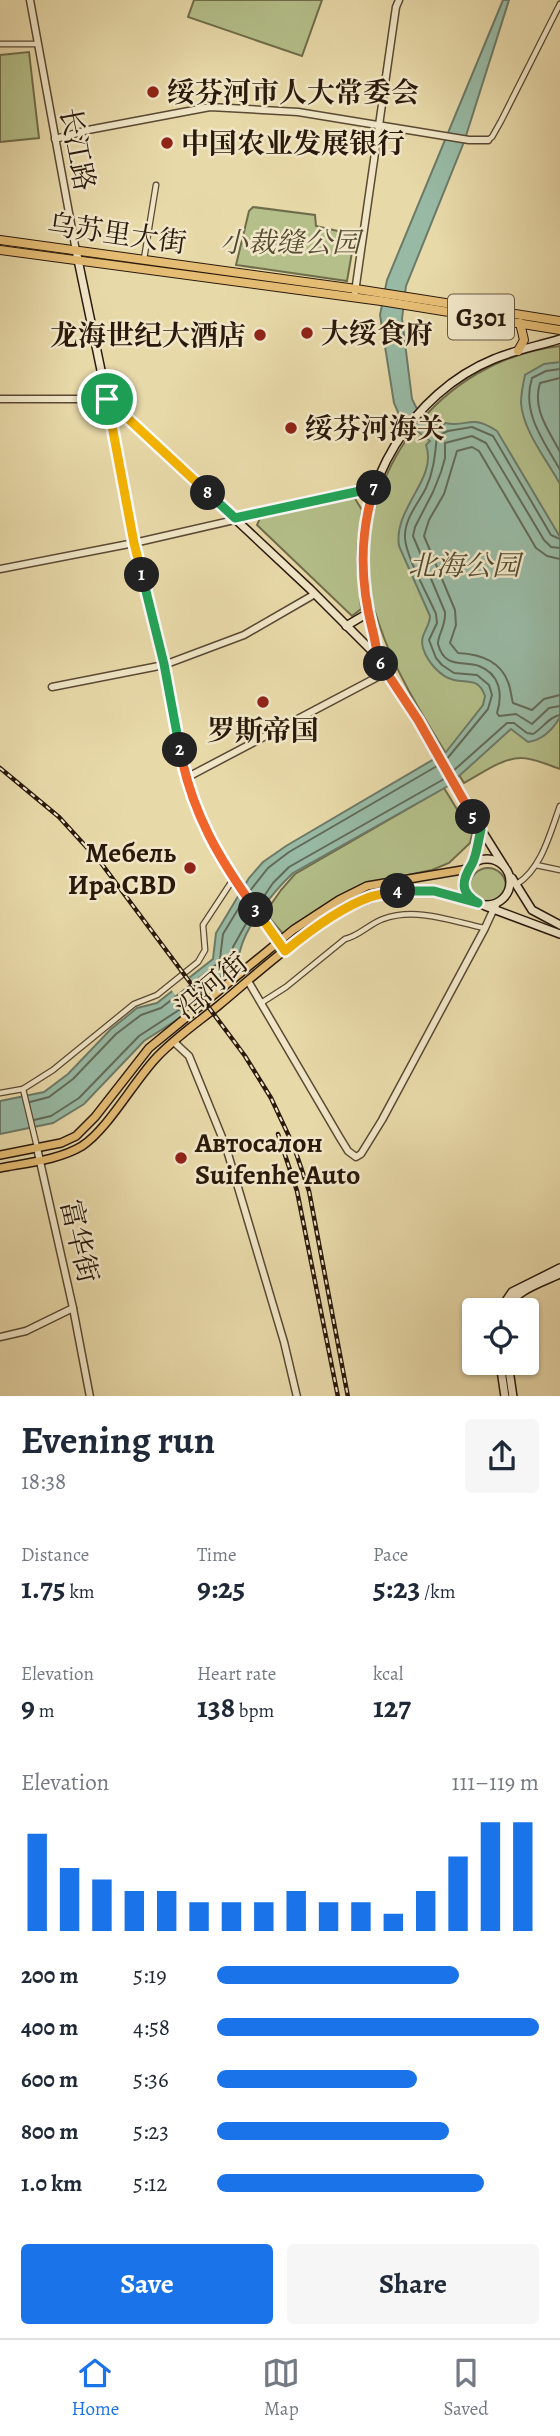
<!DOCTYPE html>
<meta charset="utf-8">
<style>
body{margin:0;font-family:Alegreya,"Noto Serif SC",serif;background:#f6f6f7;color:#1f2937;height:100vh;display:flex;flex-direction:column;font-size:26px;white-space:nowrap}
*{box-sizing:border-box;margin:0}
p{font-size:23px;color:#747a83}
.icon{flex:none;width:38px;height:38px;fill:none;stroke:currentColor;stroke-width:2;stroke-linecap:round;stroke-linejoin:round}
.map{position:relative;height:1396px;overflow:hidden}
.sheet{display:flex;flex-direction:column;background:#fff;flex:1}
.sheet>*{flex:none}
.buttons{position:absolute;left:462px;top:1298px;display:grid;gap:14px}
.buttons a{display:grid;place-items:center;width:77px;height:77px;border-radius:7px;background:#fff;box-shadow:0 2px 5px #0004;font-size:35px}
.pin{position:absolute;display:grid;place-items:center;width:60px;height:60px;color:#fff;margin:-30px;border:4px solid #fff;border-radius:50%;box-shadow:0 2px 7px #0007}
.km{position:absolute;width:35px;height:35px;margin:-18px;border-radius:50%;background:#222;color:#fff;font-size:19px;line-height:35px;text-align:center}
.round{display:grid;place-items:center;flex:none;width:74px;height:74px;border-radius:7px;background:#f6f6f7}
.headline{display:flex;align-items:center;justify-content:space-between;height:119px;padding:0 21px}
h1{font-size:38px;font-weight:700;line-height:52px}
.metrics{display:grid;grid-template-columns:repeat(3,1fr);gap:10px;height:119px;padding:7px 21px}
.metrics div{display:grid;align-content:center}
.metrics b{font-size:30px;font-weight:700}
.metrics small{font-size:19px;font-weight:400}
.metrics p{font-size:19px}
.chart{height:196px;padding:14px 21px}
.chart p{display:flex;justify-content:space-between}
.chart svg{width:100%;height:126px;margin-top:7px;stroke:#1a73e8;stroke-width:6}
.action{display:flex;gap:14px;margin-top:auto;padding:14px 21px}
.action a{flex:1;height:80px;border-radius:7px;background:#1a73e8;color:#fff;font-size:28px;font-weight:700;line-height:80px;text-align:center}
.action a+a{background:#f6f6f7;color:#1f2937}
ul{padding:0 21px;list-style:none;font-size:23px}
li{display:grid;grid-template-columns:112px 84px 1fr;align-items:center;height:52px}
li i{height:18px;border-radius:9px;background:#1a73e8}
.menu{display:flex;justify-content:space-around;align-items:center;height:98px;border-top:2px solid #e0e1e3;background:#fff;font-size:19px;color:#747a83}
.menu a{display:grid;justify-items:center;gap:4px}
.menu .active{color:#1a73e8}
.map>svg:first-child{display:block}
</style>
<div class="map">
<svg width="560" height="1397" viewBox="0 0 560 1397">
<rect width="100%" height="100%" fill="#e8d9a9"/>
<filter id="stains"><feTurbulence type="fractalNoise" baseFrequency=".00286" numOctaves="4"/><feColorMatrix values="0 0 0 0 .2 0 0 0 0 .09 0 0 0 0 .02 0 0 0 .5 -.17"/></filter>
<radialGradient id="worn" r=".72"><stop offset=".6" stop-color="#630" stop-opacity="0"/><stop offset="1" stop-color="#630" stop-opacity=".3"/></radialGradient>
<g fill="#b4bf89" stroke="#6f6c4a" stroke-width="2">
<path d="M 194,0 L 322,0 L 302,56 L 188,17 Z"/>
<path d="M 29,52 L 39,138 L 0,142 L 0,55 Z"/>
<path d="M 253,207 L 315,215 L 316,226 L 355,235 L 347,281 L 236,265 L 249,211 Z"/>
<path d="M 560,346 L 560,769 C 548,765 534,758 521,758 C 502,758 481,774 464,783 C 433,731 398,681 379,624 C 376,614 371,603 370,593 C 353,473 440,360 560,346 Z"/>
<path d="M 354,497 L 362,510 L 357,549 L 361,609 L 352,616 L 257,525 L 261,516 Z"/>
<path d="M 444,788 L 472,834 L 470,843 L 449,863 L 432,870 L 364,884 L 284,935 L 265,913 L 281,890 L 295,874 Z"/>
<circle cx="488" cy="886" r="18"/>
</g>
<g fill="#98baa5" stroke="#6c7a68" stroke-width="2">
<path d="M 503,0 L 509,0 L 464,142 L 406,286 L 402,319 L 412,399 L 418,411 L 441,428 L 445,423 C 469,428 469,413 497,431 L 560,537 L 560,717 C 553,729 543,740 528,742 L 511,729 L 448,786 L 293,873 C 274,891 246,925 240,951 C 238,958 238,966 237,973 L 186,1014 L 144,1041 L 84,1104 L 53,1123 L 0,1134 L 0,1101 L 44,1092 L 68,1074 L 111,1029 L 137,1008 L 157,1003 L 213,959 L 216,933 L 249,878 L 263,862 L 286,846 L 446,752 L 483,705 L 485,696 C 479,678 469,683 454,680 C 440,677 427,661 423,648 C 419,634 430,628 430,616 L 399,546 C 393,508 438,479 426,445 L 430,441 L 400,417 L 394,403 L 380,315 L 387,280 Z"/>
<path d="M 560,362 L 560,484 C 547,460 523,431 521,403 C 521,394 523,384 525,375 L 544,364 Z"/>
</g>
<path fill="#e8d9a9" d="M 187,974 L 207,1001 L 190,1015 L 170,988 Z"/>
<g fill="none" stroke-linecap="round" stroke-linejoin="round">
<g stroke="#616a58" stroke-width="2">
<path d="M 560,369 L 546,371 L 532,378 C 521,413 544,441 560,470"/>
<path d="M 560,378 L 540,383 C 532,409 548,429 560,452"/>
<path d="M 560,548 L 551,547 L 544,540 L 486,443 L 472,436 L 445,443 L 445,458 L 441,472 L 433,492 L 415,527 L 413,536 L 445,612 C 446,626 437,637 438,644 C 445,670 463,660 479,666 C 500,674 503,694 497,713 L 499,716 L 516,714 L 532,724 L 549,708 L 560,706"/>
<path d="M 560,559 L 547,556 L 536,548 L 479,451 L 472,447 L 457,451 L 444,494 L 429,520 L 424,536 L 455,610 L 456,625 L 450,643 L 458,653 C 479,654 500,660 508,682 C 511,689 511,697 513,703 L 532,710 L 544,699 L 560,695"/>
<path d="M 446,760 L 488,709 L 492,695 L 489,685 L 477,675 L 454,673 L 442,665 L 436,658 L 429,640 L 437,623 L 436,614 C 428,595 406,557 405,538 C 404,519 418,504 426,488 C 434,471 435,454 437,436 L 448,431 L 472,427 L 493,436 L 551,535 L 560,539"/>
<path d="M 452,772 L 507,723 L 514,723 L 527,733 L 533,734 C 542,729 550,716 560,715"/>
<path d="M 249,892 L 268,868 L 289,852 L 437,766"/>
<path d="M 258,905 L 273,883 L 289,867 L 444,779"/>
<path d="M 30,1102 L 49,1097 L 73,1079 L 116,1034 L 141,1015 L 161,1008 L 217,964 L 220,959 L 223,934 L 243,901"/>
<path d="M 34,1120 L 51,1116 L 79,1098 L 139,1036 L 182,1008 L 229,970 L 233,947 L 252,913"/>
</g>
<defs>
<g id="minor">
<path d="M 0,44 L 37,44"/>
<path d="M 488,140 L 492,137 L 501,121 L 560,4"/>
<path d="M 144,259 L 156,185"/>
<path d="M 536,865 L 560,870"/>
<path d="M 517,884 C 542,868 550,833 560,806"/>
<path d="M 261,1003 L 286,987 L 345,939 C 359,936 369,924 383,919 C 416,907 451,921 484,928"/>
<path d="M 23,1089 L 37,1147"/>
<path d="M 0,1093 L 23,1089 L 53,1070 L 134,1004 L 157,995 L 198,962 L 205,950 L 203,925 L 234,878"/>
</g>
<g id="tertiary">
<path d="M 30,0 L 76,251"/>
<path d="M 55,139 L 88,130 L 210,107 L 298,112 L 469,140 L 488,140"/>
<path d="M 355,292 L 396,7 L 399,0"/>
<path d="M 0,399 L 107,399 L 134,543 L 164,665 L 191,797 L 202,825 L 220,859 L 285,951"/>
<path d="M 0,569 L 134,543 L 374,488"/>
<path d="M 52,687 L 164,665 L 244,635 L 315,594"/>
<path d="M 186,778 L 385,673"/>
<path d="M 248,981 L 340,1138 L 348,1151 L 356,1157 L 361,1154 L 382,1120 L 485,928 L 496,904 L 495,910"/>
<path d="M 174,1042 L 189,1056 L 226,1147 L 284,1342 L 297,1397"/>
<path d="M 73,1308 L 90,1397"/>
<path d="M 0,1337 L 26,1331 L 73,1308 L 37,1148"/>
</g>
<g id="secondary">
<path d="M 77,255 L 107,399 L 310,589 L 378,657 L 385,673 L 418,720 L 455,788 L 504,866"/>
<path d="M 346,626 L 368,613"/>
<path d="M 378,656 C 373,628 364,601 362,573 C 357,484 411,393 494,359 C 515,350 538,346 560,339"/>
<circle cx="487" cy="882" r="23"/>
<path d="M 473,863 L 481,830"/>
<path d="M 512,878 L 532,910 L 560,925"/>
<path d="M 485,906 L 560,934"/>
<path d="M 499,1311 L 512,1292 L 560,1268"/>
<path d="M 505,1311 C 515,1290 541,1283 560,1274"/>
<path d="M 500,1363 L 505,1397"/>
<path d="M 508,1363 L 513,1397"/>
</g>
<g id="primary">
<path d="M 0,1155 L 61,1143 L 76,1136 L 95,1117 L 149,1048 L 293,930 L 339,900 L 367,886 L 468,869"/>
<path d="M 0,1168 C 26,1163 59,1160 82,1146 C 108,1129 134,1081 157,1057 C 175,1038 198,1022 218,1006 C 270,963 332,901 400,891 C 427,887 452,896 478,903"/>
</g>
<g id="trunk">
<path d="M 0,240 L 356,289 L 560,321"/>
<path d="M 0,250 L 381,301 L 560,330"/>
<path d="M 518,351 L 524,340 L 520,323"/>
</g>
</defs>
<use href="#minor" stroke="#5a4933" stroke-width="7"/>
<use href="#tertiary" stroke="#5a4933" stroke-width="9"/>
<use href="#secondary" stroke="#2a190c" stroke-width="10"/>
<use href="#primary" stroke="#2a190c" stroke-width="10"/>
<use href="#trunk" stroke="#2a190c" stroke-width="10"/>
<use href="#minor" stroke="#f0e6c7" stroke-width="4.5"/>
<use href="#tertiary" stroke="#f0e6c7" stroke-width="6"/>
<use href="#secondary" stroke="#f0e6c7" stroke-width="7"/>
<use href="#primary" stroke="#e4bc74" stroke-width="7"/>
<use href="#trunk" stroke="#e4bc74" stroke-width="8"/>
<defs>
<g id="rail">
<path d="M 0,768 L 59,817 L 101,863 L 245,1056 L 271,1098 L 294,1147 L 309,1191 L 348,1397"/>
<path d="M 278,1134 L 297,1191 L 338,1397"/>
</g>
</defs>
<use href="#rail" stroke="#2a190c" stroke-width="4.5"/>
<use href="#rail" stroke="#f0e6c7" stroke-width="2" stroke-dasharray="5" stroke-linecap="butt"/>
</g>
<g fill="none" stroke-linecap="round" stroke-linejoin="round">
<defs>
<path id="split-1" d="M 107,399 L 134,543 L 142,575"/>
<path id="split-2" d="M 142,575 L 164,664 L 180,750"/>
<path id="split-3" d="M 180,750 C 192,813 219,859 256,910"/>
<path id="split-4" d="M 256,910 L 285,951 C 308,932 342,907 370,897 C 379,894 389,893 398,891"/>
<path id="split-5" d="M 398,891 L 434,891 L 478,903 C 459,892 462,880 472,864 C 477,855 478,840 481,830 L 473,817"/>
<path id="split-6" d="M 381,664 L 418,720 L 473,817"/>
<path id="split-7" d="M 374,488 C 359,537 360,583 373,632 C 376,643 376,654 381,664"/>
<path id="split-8" d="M 208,493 L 235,518 L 374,488"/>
<path id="split-9" d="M 107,399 L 208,493"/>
</defs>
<use href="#split-1" stroke="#fff" stroke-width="14"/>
<use href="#split-2" stroke="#fff" stroke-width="14"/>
<use href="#split-3" stroke="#fff" stroke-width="14"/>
<use href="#split-4" stroke="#fff" stroke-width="14"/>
<use href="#split-5" stroke="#fff" stroke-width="14"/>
<use href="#split-6" stroke="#fff" stroke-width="14"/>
<use href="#split-7" stroke="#fff" stroke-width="14"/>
<use href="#split-8" stroke="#fff" stroke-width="14"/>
<use href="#split-9" stroke="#fff" stroke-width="14"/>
<use href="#split-1" stroke="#f5b400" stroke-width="9"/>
<use href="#split-2" stroke="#22a559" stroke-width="9"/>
<use href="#split-3" stroke="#f0652b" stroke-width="9"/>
<use href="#split-4" stroke="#f5b400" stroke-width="9"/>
<use href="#split-5" stroke="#22a559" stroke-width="9"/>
<use href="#split-6" stroke="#f0652b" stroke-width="9"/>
<use href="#split-7" stroke="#f0652b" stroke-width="9"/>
<use href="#split-8" stroke="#22a559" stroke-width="9"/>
<use href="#split-9" stroke="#f5b400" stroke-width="9"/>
</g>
<g fill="#8f2418" stroke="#f0e6c7" stroke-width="2.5">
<circle cx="153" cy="92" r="7"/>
<circle cx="167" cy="143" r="7"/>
<circle cx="307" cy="333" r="7"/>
<circle cx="260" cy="335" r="7"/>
<circle cx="291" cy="428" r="7"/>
<circle cx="263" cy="702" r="7"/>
<circle cx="190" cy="868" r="7"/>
<circle cx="181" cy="1158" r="7"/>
</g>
<g text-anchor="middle" stroke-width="5" stroke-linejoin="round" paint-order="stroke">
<rect fill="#f0e6c7" stroke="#655644" stroke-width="2" x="448" y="294.5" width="66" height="45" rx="5"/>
<g font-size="26" font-weight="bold" fill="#2a190c">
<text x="481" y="326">G301</text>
</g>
<g font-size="28" font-weight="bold" fill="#2a190c" stroke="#f0e6c7" text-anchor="start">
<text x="167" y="102">绥芬河市人大常委会</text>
<text x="181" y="153">中国农业发展银行</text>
<text x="321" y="343">大绥食府</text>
<text x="246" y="345" text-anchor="end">龙海世纪大酒店</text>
<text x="305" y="438">绥芬河海关</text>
<text x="263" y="740" text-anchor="middle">罗斯帝国</text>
<text x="176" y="862" text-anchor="end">Мебель<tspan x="176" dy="32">Ира CBD</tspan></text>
<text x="195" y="1152">Автосалон<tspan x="195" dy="32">Suifenhe Auto</tspan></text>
</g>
<g font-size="28" fill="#2a190c" stroke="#f0e6c7">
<text transform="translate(78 149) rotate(79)" y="10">长江路</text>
<text transform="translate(117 233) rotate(8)" y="10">乌苏里大街</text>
<text transform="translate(211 985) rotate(-40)" y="10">沿河街</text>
<text transform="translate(80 1241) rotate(77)" y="10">富华街</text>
</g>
<g font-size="28" font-style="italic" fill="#534b32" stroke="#f0e6c7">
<text x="290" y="252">小裁缝公园</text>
<text x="464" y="575">北海公园</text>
</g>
</g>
<rect width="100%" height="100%" filter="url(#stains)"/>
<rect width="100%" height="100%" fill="url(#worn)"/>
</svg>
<div class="buttons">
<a><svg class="icon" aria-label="locate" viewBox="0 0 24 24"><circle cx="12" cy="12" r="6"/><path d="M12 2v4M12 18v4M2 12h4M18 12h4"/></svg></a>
</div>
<div class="pin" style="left:107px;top:399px;background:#1e9e55"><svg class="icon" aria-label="arrive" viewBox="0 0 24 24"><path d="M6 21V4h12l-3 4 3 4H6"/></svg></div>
<b class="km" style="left:142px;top:575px">1</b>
<b class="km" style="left:180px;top:750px">2</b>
<b class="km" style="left:256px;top:910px">3</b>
<b class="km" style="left:398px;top:891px">4</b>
<b class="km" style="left:473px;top:817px">5</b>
<b class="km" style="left:381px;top:664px">6</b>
<b class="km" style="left:374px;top:488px">7</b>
<b class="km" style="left:208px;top:493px">8</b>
</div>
<section class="sheet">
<div class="headline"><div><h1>Evening run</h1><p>18:38</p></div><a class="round"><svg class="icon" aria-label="share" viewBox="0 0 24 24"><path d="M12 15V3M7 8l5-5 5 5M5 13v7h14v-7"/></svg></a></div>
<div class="metrics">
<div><p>Distance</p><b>1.75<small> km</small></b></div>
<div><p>Time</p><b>9:25</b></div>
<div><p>Pace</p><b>5:23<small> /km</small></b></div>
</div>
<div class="metrics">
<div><p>Elevation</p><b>9<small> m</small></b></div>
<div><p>Heart rate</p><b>138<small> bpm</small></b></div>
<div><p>kcal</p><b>127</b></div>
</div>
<div class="chart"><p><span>Elevation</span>111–119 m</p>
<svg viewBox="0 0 160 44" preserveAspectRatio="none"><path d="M5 44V10M15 44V22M25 44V26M35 44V30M45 44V30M55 44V34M65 44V34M75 44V34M85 44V30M95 44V34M105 44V34M115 44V38M125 44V30M135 44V18M145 44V6M155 44V6"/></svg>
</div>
<ul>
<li><b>200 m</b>5:19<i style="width:75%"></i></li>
<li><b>400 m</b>4:58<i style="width:100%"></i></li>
<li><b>600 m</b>5:36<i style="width:62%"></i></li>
<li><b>800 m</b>5:23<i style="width:72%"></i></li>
<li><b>1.0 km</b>5:12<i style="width:83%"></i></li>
</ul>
<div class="action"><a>Save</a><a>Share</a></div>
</section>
<nav class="menu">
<a class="active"><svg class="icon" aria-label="home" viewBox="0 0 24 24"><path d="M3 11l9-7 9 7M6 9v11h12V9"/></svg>Home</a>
<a><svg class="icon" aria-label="map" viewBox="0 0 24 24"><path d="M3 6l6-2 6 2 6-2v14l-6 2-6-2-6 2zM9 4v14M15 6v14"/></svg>Map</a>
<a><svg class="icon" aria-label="saved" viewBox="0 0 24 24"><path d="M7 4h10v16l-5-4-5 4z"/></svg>Saved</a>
</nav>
